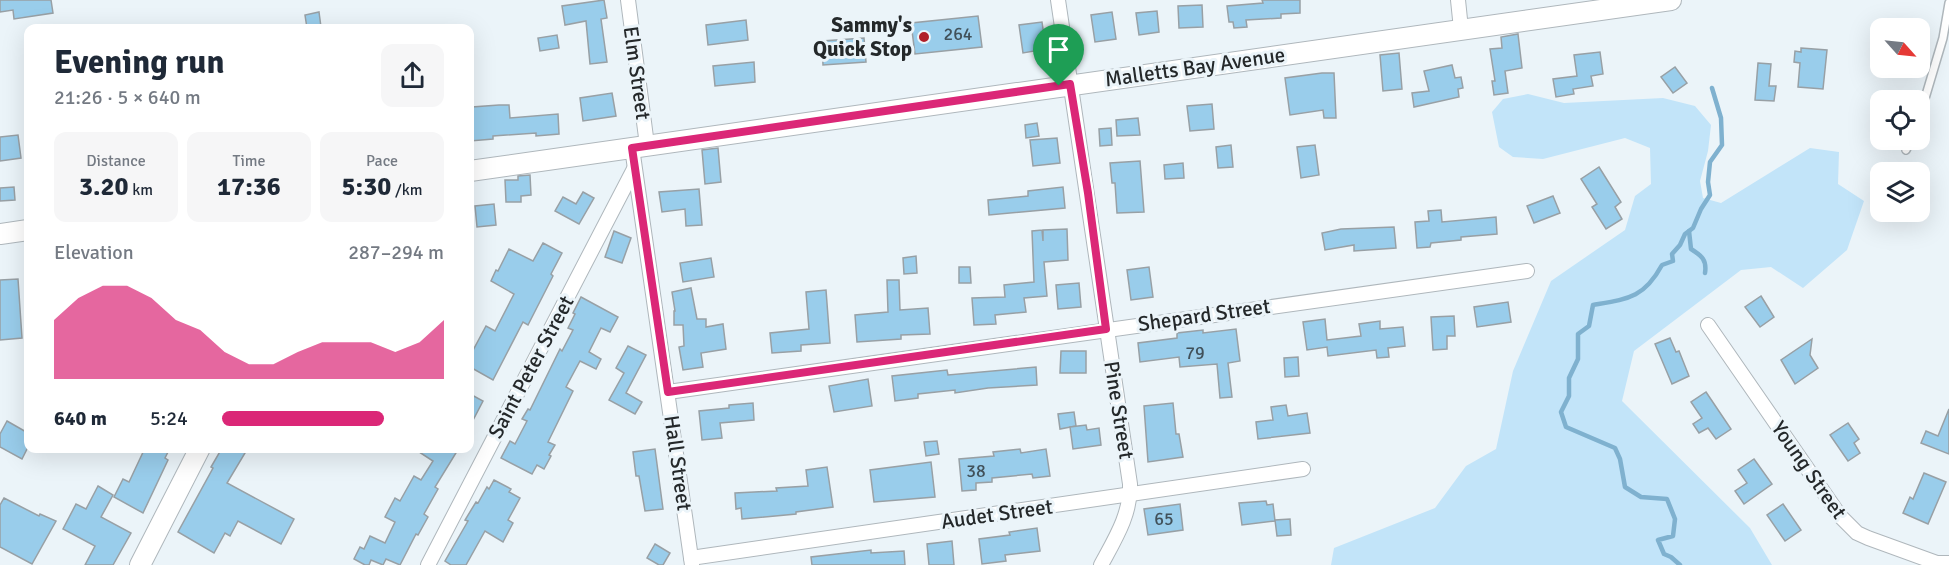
<!DOCTYPE html>
<meta charset="utf-8">
<style>
body{margin:0;font-family:Signika,sans-serif;background:#f6f6f7;color:#1f2937;height:100vh;display:flex;flex-direction:column;font-size:22px;white-space:nowrap}
*{box-sizing:border-box;margin:0}
p{font-size:20px;color:#747a83}
.icon{flex:none;width:33px;height:33px;fill:none;stroke:currentColor;stroke-width:2;stroke-linecap:round;stroke-linejoin:round}
.map{position:relative;flex:1;overflow:hidden}
.side{position:absolute;left:24px;top:24px;width:450px;height:429px;display:flex;flex-direction:column;background:#fff;border-radius:12px;box-shadow:0 6px 24px #0002}
.side>*{flex:none}
.needle{width:39px;rotate:117deg}
.controls{position:absolute;left:1870px;top:18px;display:grid;gap:12px}
.controls a{display:grid;place-items:center;width:60px;height:60px;border-radius:12px;background:#fff;box-shadow:0 6px 24px #0002;font-size:30px}
.pin{position:absolute;display:grid;place-items:center;width:51px;height:51px;color:#fff;margin:-62px -26px;border-radius:50% 50% 50% 0;rotate:-45deg;box-shadow:0 0 6px #0007}
.pin .icon{rotate:45deg}
.round{display:grid;place-items:center;flex:none;width:63px;height:63px;border-radius:12px;background:#f6f6f7}
.head{display:flex;align-items:center;justify-content:space-between;height:102px;padding:0 30px}
h1{font-size:33px;font-weight:700;line-height:45px}
.figures{display:grid;grid-template-columns:repeat(3,1fr);gap:9px;height:102px;padding:6px 30px}
.figures div{display:grid;align-content:center;border-radius:12px;background:#f6f6f7;text-align:center}
.figures b{font-size:26px;font-weight:700}
.figures small{font-size:16px;font-weight:400}
.figures p{font-size:16px}
.chart{height:168px;padding:12px 30px}
.chart p{display:flex;justify-content:space-between}
.chart svg{width:100%;height:108px;margin-top:6px;fill:#db2777;opacity:.7}
ul{padding:0 30px;list-style:none;font-size:20px}
li{display:grid;grid-template-columns:96px 72px 1fr;align-items:center;height:45px}
li i{height:15px;border-radius:8px;background:#db2777}
.map>svg:first-child{display:block}
</style>
<div class="map">
<svg width="1949" height="565" viewBox="0 0 1949 565">
<rect width="100%" height="100%" fill="#ebf4f9"/>
<path fill="#c2e4f9" d="M 1528,94 L 1564,103 L 1663,98 L 1695,106 L 1711,125 L 1708,151 L 1700,181 L 1703,198 L 1721,203 L 1810,148 L 1839,152 L 1838,184 L 1864,201 L 1847,250 L 1803,288 L 1771,267 L 1741,270 L 1634,351 L 1622,401 L 1750,528 L 1772,565 L 1331,565 L 1334,548 L 1435,508 L 1466,466 L 1496,449 L 1513,371 L 1551,281 L 1625,230 L 1635,196 L 1651,184 L 1650,148 L 1625,138 L 1543,159 L 1513,157 L 1499,147 L 1492,112 L 1503,99 Z"/>
<g fill="none" stroke-linecap="round" stroke-linejoin="round">
<g stroke="#7fb1cf" stroke-width="4.5">
<path d="M 1689,231 L 1691,249 C 1702,256 1707,260 1705,273"/>
<path d="M 1680,565 L 1671,557 L 1664,554 L 1658,540 L 1673,536 L 1675,519 L 1667,499 L 1641,497 L 1625,487 L 1620,459 L 1615,448 L 1566,427 L 1561,412 L 1569,396 L 1569,378 L 1578,359 L 1578,334 L 1589,326 L 1593,305 C 1628,299 1644,298 1662,265 L 1673,261 L 1672,254 L 1680,245 L 1685,234 L 1693,228 L 1701,209 L 1710,195 L 1708,182 L 1710,162 L 1722,145 L 1721,118 L 1712,88"/>
</g>
</g>
<g fill="#99cdeb" stroke="#98a0a5" stroke-width="1.5">
<path d="M 0,0 L 51,0 L 53,13 L 14,19 L 13,10 L 0,12 Z"/>
<path d="M 604,0 L 607,18 L 601,19 L 607,62 L 590,64 L 586,21 L 565,25 L 562,6 Z"/>
<path d="M 1262,0 L 1300,0 L 1300,13 L 1281,14 L 1281,18 L 1246,20 L 1247,27 L 1234,28 L 1233,22 L 1229,22 L 1227,6 L 1263,3 Z"/>
<path d="M 1202,5 L 1203,27 L 1179,28 L 1178,6 Z"/>
<path d="M 1157,11 L 1159,32 L 1139,35 L 1136,13 Z"/>
<path d="M 319,12 L 321,27 L 307,28 L 305,15 Z"/>
<path d="M 1112,12 L 1116,39 L 1095,42 L 1091,15 Z"/>
<path d="M 978,16 L 982,47 L 915,54 L 911,23 Z"/>
<path d="M 746,20 L 748,40 L 708,45 L 706,25 Z"/>
<path d="M 1042,22 L 1046,49 L 1023,53 L 1019,25 Z"/>
<path d="M 1518,34 L 1522,68 L 1505,71 L 1508,93 L 1494,95 L 1492,81 L 1495,81 L 1490,49 L 1502,48 L 1501,37 Z"/>
<path d="M 557,35 L 559,48 L 540,51 L 538,38 Z"/>
<path d="M 864,38 L 866,62 L 823,65 L 822,41 Z"/>
<path d="M 1801,48 L 1827,50 L 1823,89 L 1798,87 L 1800,63 L 1794,62 L 1795,51 L 1801,52 Z"/>
<path d="M 1600,52 L 1603,74 L 1591,76 L 1593,86 L 1573,89 L 1574,94 L 1556,97 L 1553,79 L 1577,76 L 1574,55 Z"/>
<path d="M 1399,53 L 1402,89 L 1383,91 L 1380,55 Z"/>
<path d="M 754,62 L 755,82 L 715,86 L 713,66 Z"/>
<path d="M 1758,63 L 1771,64 L 1769,86 L 1776,86 L 1774,101 L 1755,100 Z"/>
<path d="M 1452,65 L 1455,78 L 1461,77 L 1463,88 L 1458,89 L 1459,97 L 1414,107 L 1412,93 L 1429,91 L 1424,71 Z"/>
<path d="M 1675,67 L 1687,83 L 1673,93 L 1661,77 Z"/>
<path d="M 1322,73 L 1334,73 L 1336,118 L 1324,118 L 1323,110 L 1290,115 L 1285,78 Z"/>
<path d="M 612,93 L 616,116 L 583,121 L 580,98 Z"/>
<path d="M 1212,104 L 1214,129 L 1190,131 L 1187,106 Z"/>
<path d="M 499,105 L 509,105 L 510,118 L 558,114 L 559,134 L 536,136 L 536,133 L 493,136 L 493,139 L 470,141 L 470,115 L 472,115 L 472,107 Z"/>
<path d="M 1138,118 L 1140,135 L 1117,136 L 1116,120 Z"/>
<path d="M 1037,123 L 1039,136 L 1026,138 L 1025,125 Z"/>
<path d="M 1111,128 L 1112,145 L 1100,146 L 1099,129 Z"/>
<path d="M 18,135 L 21,158 L 0,161 L 0,137 Z"/>
<path d="M 1057,138 L 1060,163 L 1033,166 L 1030,140 Z"/>
<path d="M 1231,145 L 1233,167 L 1218,168 L 1216,147 Z"/>
<path d="M 1315,145 L 1319,175 L 1301,178 L 1297,147 Z"/>
<path d="M 718,148 L 721,182 L 705,184 L 702,150 Z"/>
<path d="M 1140,161 L 1144,212 L 1117,213 L 1115,183 L 1112,183 L 1110,163 Z"/>
<path d="M 1183,163 L 1184,178 L 1165,179 L 1164,165 Z"/>
<path d="M 1599,167 L 1621,202 L 1615,207 L 1622,219 L 1606,229 L 1592,207 L 1597,204 L 1581,179 Z"/>
<path d="M 530,175 L 531,195 L 521,196 L 521,202 L 506,202 L 505,180 L 518,180 L 518,176 Z"/>
<path d="M 14,187 L 15,200 L 0,201 L 0,188 Z"/>
<path d="M 1063,187 L 1065,208 L 989,215 L 988,200 L 1028,196 L 1028,191 Z"/>
<path d="M 699,189 L 702,225 L 686,226 L 685,209 L 662,212 L 659,192 Z"/>
<path d="M 583,192 L 594,198 L 579,224 L 555,211 L 563,197 L 576,204 Z"/>
<path d="M 1553,196 L 1560,213 L 1534,223 L 1527,206 Z"/>
<path d="M 494,204 L 496,225 L 477,227 L 475,206 Z"/>
<path d="M 1441,210 L 1442,222 L 1496,217 L 1497,234 L 1461,237 L 1461,240 L 1431,243 L 1430,247 L 1417,248 L 1415,222 L 1429,221 L 1428,211 Z"/>
<path d="M 1394,227 L 1396,248 L 1354,251 L 1354,245 L 1325,250 L 1322,233 L 1341,229 Z"/>
<path d="M 1067,229 L 1068,260 L 1044,262 L 1047,296 L 1024,298 L 1026,312 L 995,315 L 996,324 L 974,325 L 972,298 L 1005,297 L 1004,285 L 1034,282 L 1032,231 L 1042,230 L 1043,241 L 1043,230 Z"/>
<path d="M 614,231 L 631,238 L 622,263 L 605,257 Z"/>
<path d="M 543,243 L 562,253 L 551,274 L 553,276 L 528,325 L 523,322 L 493,380 L 470,367 L 470,356 L 486,326 L 495,331 L 514,294 L 491,281 L 496,270 L 498,271 L 509,249 L 533,261 Z"/>
<path d="M 916,256 L 917,273 L 904,274 L 903,258 Z"/>
<path d="M 711,258 L 714,277 L 683,282 L 680,263 Z"/>
<path d="M 959,267 L 970,267 L 971,283 L 959,283 Z"/>
<path d="M 1149,267 L 1153,297 L 1131,300 L 1127,270 Z"/>
<path d="M 18,279 L 22,338 L 0,340 L 0,280 Z"/>
<path d="M 887,280 L 899,280 L 900,310 L 928,308 L 930,334 L 901,335 L 901,339 L 857,342 L 855,315 L 888,312 Z"/>
<path d="M 1079,283 L 1081,307 L 1058,309 L 1056,285 Z"/>
<path d="M 691,288 L 697,319 L 706,319 L 706,327 L 723,324 L 726,349 L 701,353 L 703,367 L 683,370 L 679,347 L 684,346 L 683,325 L 674,325 L 674,311 L 675,311 L 672,292 Z"/>
<path d="M 826,290 L 830,343 L 801,345 L 801,351 L 772,353 L 770,333 L 809,329 L 806,292 Z"/>
<path d="M 1761,296 L 1774,317 L 1760,327 L 1745,307 Z"/>
<path d="M 581,297 L 618,317 L 610,332 L 601,328 L 589,352 L 601,359 L 596,369 L 580,361 L 566,387 L 573,391 L 548,442 L 555,445 L 549,455 L 551,456 L 544,469 L 537,465 L 532,474 L 501,458 L 510,441 L 515,444 L 527,421 L 522,419 L 528,409 L 530,410 L 560,349 L 562,351 L 573,330 L 568,328 L 575,314 L 573,313 Z"/>
<path d="M 1508,302 L 1511,322 L 1477,327 L 1474,307 Z"/>
<path d="M 1454,316 L 1455,336 L 1447,336 L 1447,349 L 1433,350 L 1431,317 Z"/>
<path d="M 1325,319 L 1327,340 L 1361,336 L 1359,324 L 1380,321 L 1380,329 L 1403,327 L 1405,346 L 1388,348 L 1389,357 L 1377,358 L 1376,350 L 1328,356 L 1327,347 L 1307,350 L 1303,322 Z"/>
<path d="M 1236,329 L 1240,361 L 1228,363 L 1232,397 L 1220,398 L 1217,364 L 1180,367 L 1179,357 L 1140,362 L 1138,343 L 1177,338 L 1177,333 L 1203,330 L 1203,333 Z"/>
<path d="M 1670,338 L 1676,352 L 1679,351 L 1689,376 L 1672,384 L 1655,344 Z"/>
<path d="M 1812,339 L 1810,355 L 1818,368 L 1795,384 L 1781,360 Z"/>
<path d="M 628,346 L 646,355 L 626,393 L 642,402 L 635,414 L 609,400 L 624,373 L 616,368 Z"/>
<path d="M 1061,351 L 1086,351 L 1086,373 L 1060,373 Z"/>
<path d="M 1298,357 L 1299,376 L 1285,377 L 1284,358 Z"/>
<path d="M 1036,367 L 1037,385 L 988,388 L 955,393 L 955,390 L 918,394 L 918,398 L 895,401 L 892,376 L 947,370 L 948,375 Z"/>
<path d="M 868,379 L 872,406 L 834,412 L 829,386 Z"/>
<path d="M 1706,392 L 1731,429 L 1716,439 L 1708,428 L 1699,433 L 1693,424 L 1702,418 L 1691,402 Z"/>
<path d="M 470,394 L 483,401 L 470,426 Z"/>
<path d="M 753,403 L 754,420 L 720,423 L 722,438 L 702,440 L 699,411 L 729,408 L 729,405 Z"/>
<path d="M 1173,403 L 1176,434 L 1179,434 L 1183,457 L 1148,462 L 1144,406 Z"/>
<path d="M 1286,405 L 1288,416 L 1307,413 L 1310,433 L 1258,439 L 1256,422 L 1273,420 L 1271,407 Z"/>
<path d="M 1949,409 L 1949,454 L 1921,443 L 1926,431 L 1938,436 Z"/>
<path d="M 1074,412 L 1076,426 L 1060,429 L 1058,414 Z"/>
<path d="M 7,421 L 28,433 L 28,447 L 22,459 L 0,447 L 0,434 Z"/>
<path d="M 1848,423 L 1859,439 L 1854,443 L 1860,453 L 1848,461 L 1830,435 Z"/>
<path d="M 1086,425 L 1087,430 L 1099,428 L 1101,445 L 1073,449 L 1070,427 Z"/>
<path d="M 937,441 L 939,454 L 926,456 L 924,442 Z"/>
<path d="M 145,448 L 170,448 L 165,458 L 168,460 L 143,513 L 114,497 L 123,479 L 129,482 Z"/>
<path d="M 222,448 L 248,448 L 227,483 L 294,519 L 281,544 L 238,521 L 230,536 L 225,533 L 214,553 L 178,532 L 213,468 L 211,467 Z"/>
<path d="M 413,448 L 459,448 L 435,487 L 438,489 L 424,514 L 428,517 L 418,535 L 416,534 L 400,565 L 386,559 L 383,565 L 371,560 L 369,565 L 365,565 L 354,559 L 360,547 L 364,549 L 370,536 L 385,543 L 395,522 L 385,517 L 395,498 L 400,501 L 414,476 L 421,480 L 433,461 Z"/>
<path d="M 655,449 L 663,509 L 645,511 L 639,476 L 636,476 L 633,452 Z"/>
<path d="M 1020,449 L 1021,453 L 1046,449 L 1050,476 L 1033,478 L 1032,474 L 992,478 L 992,482 L 976,483 L 976,490 L 962,491 L 959,459 L 994,456 L 993,452 Z"/>
<path d="M 1754,459 L 1772,484 L 1744,504 L 1735,491 L 1747,483 L 1738,470 Z"/>
<path d="M 931,462 L 935,497 L 874,502 L 870,470 Z"/>
<path d="M 827,467 L 833,507 L 796,512 L 796,514 L 742,519 L 741,508 L 736,509 L 735,493 L 777,491 L 776,488 L 808,486 L 806,470 Z"/>
<path d="M 1924,473 L 1946,482 L 1928,524 L 1903,513 L 1910,497 L 1913,499 Z"/>
<path d="M 494,480 L 511,489 L 509,492 L 520,498 L 508,520 L 513,523 L 503,542 L 485,531 L 466,565 L 451,565 L 445,561 L 468,521 L 465,520 L 476,502 L 478,503 L 487,487 L 489,489 Z"/>
<path d="M 98,486 L 113,495 L 101,517 L 131,533 L 113,565 L 85,565 L 95,546 L 63,529 L 76,504 L 86,509 Z"/>
<path d="M 4,498 L 39,516 L 40,514 L 56,521 L 32,564 L 0,547 L 0,505 Z"/>
<path d="M 1266,501 L 1267,505 L 1273,504 L 1275,521 L 1242,525 L 1239,503 Z"/>
<path d="M 1180,504 L 1183,530 L 1148,535 L 1144,509 Z"/>
<path d="M 1783,504 L 1801,530 L 1785,541 L 1767,515 Z"/>
<path d="M 1290,519 L 1291,535 L 1277,536 L 1275,520 Z"/>
<path d="M 1037,528 L 1040,551 L 1005,555 L 1006,561 L 982,564 L 979,539 L 1010,535 L 1009,532 Z"/>
<path d="M 952,541 L 954,565 L 929,565 L 927,544 Z"/>
<path d="M 655,544 L 670,553 L 663,565 L 659,565 L 647,558 Z"/>
<path d="M 871,550 L 871,553 L 904,551 L 905,565 L 812,565 L 811,557 Z"/>
</g>
<g fill="none" stroke-linecap="round" stroke-linejoin="round">
<defs>
<g id="lane">
<path d="M 1920,115 L 1943,38 L 1949,3"/>
<path d="M 1906,150 L 1911,140"/>
</g>
<g id="street">
<path d="M 628,0 L 647,145"/>
<path d="M 1058,0 L 1130,484 C 1131,514 1115,539 1101,565"/>
<path d="M 1458,0 L 1461,29"/>
<path d="M 632,148 L 692,565"/>
<path d="M 1708,325 L 1840,516 L 1857,533 L 1868,538 L 1937,563 L 1949,563"/>
<path d="M 668,392 L 1527,271"/>
<path d="M 691,558 L 1303,469"/>
<path d="M 428,565 L 634,169"/>
</g>
<g id="secondary">
<path d="M 470,171 L 1671,0"/>
<path d="M 0,234 L 28,230"/>
<path d="M 140,565 L 200,448"/>
</g>
</defs>
<use href="#lane" stroke="#afb7bc" stroke-width="10"/>
<use href="#street" stroke="#afb7bc" stroke-width="16"/>
<use href="#secondary" stroke="#afb7bc" stroke-width="22"/>
<use href="#lane" stroke="#fff" stroke-width="7"/>
<use href="#street" stroke="#fff" stroke-width="14"/>
<use href="#secondary" stroke="#fff" stroke-width="20"/>
</g>
<g fill="none" stroke-linecap="round" stroke-linejoin="round">
<defs>
<path id="route" d="M 1070,84 L 1088,193 L 1106,329 L 668,392 L 632,148 Z"/>
</defs>
<use href="#route" stroke="#fff" stroke-width="12"/>
<use href="#route" stroke="#db2777" stroke-width="8"/>
</g>
<circle fill="#b01e27" stroke="#ebf4f9" stroke-width="2" cx="924" cy="37" r="6"/>
<g text-anchor="middle" stroke-width="6" stroke-linejoin="round" paint-order="stroke">
<g font-size="18" fill="#41515a">
<text x="958" y="40">264</text>
<text x="1195" y="359">79</text>
<text x="976" y="477">38</text>
<text x="1164" y="525">65</text>
</g>
<g font-size="21" font-weight="bold" fill="#24282a" stroke="#ebf4f9" text-anchor="end">
<text x="912" y="32">Sammy's<tspan x="912" dy="24">Quick Stop</tspan></text>
</g>
<g font-size="21" fill="#24282a" stroke="#ebf4f9">
<text transform="translate(1195 67) rotate(-8)" y="7">Malletts Bay Avenue</text>
<text transform="translate(637 73) rotate(82)" y="7">Elm Street</text>
<text transform="translate(1204 315) rotate(-8)" y="7">Shepard Street</text>
<text transform="translate(531 367) rotate(-62)" y="7">Saint Peter Street</text>
<text transform="translate(1119 410) rotate(81)" y="7">Pine Street</text>
<text transform="translate(678 463) rotate(82)" y="7">Hall Street</text>
<text transform="translate(1809 470) rotate(55)" y="7">Young Street</text>
<text transform="translate(997 514) rotate(-8)" y="7">Audet Street</text>
</g>
</g>
</svg>
<div class="controls">
<a><svg class="needle" viewBox="-14 -14 28 28"><path d="M0-13l5 13h-10z" fill="#e53935"/><path d="M0 13l5-13h-10z" fill="#747a83"/></svg></a>
<a><svg class="icon" aria-label="locate" viewBox="0 0 24 24"><circle cx="12" cy="12" r="6"/><path d="M12 2v4M12 18v4M2 12h4M18 12h4"/></svg></a>
<a><svg class="icon" aria-label="layers" viewBox="0 0 24 24"><path d="M12 4l9 5-9 5-9-5zM3 14l9 5 9-5"/></svg></a>
</div>
<div class="pin" style="left:1059px;top:86px;background:#1e9e55"><svg class="icon" aria-label="arrive" viewBox="0 0 24 24"><path d="M6 21V4h12l-3 4 3 4H6"/></svg></div>
<section class="side">
<div class="head"><div><h1>Evening run</h1><p>21:26 · 5 × 640 m</p></div><a class="round"><svg class="icon" aria-label="share" viewBox="0 0 24 24"><path d="M12 15V3M7 8l5-5 5 5M5 13v7h14v-7"/></svg></a></div>
<div class="figures">
<div><p>Distance</p><b>3.20<small> km</small></b></div>
<div><p>Time</p><b>17:36</b></div>
<div><p>Pace</p><b>5:30<small> /km</small></b></div>
</div>
<div class="chart"><p><span>Elevation</span>287–294 m</p>
<svg viewBox="0 0 160 44" preserveAspectRatio="none"><path d="M0 44V20L10 11L20 6L30 6L40 11L50 20L60 24L70 33L80 38L90 38L100 33L110 29L120 29L130 29L140 33L150 29L160 20V44z"/></svg>
</div>
<ul>
<li><b>640 m</b>5:24<i style="width:73%"></i></li>
</ul>
</section>
</div>
